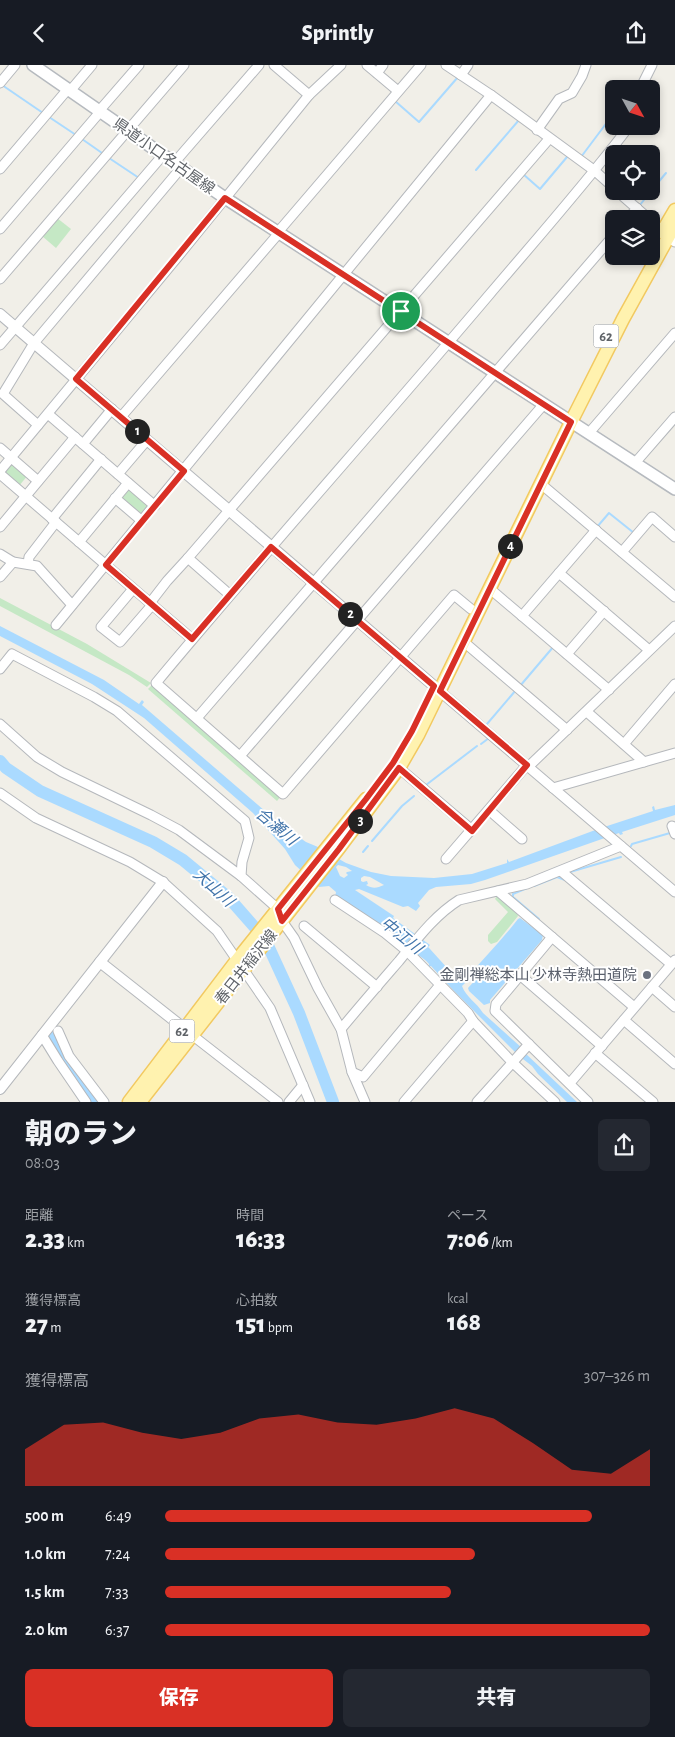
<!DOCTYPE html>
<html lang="ja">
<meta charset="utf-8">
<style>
body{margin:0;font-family:"Alegreya Sans","Noto Sans JP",sans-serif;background:#242831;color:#f1f3f6;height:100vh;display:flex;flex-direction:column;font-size:19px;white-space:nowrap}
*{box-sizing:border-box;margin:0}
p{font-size:16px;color:#9ea1a6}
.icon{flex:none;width:28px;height:28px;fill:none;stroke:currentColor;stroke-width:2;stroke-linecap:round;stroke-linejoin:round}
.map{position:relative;height:1037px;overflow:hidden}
.drawer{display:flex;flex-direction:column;background:#171b24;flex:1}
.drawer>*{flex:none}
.needle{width:32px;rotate:130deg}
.tools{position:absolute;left:605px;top:15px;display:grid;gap:10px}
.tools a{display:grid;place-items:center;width:55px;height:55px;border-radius:8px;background:#171b24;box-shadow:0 2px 8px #0003;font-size:25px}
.pin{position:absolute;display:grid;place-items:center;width:42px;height:42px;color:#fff;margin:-21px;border:2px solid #fff;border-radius:50%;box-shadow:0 1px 5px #0007}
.km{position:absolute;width:25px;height:25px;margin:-12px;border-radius:50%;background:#222;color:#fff;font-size:14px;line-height:25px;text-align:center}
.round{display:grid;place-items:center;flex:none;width:52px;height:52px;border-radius:8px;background:#242831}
.headline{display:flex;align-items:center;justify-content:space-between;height:85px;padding:0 25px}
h1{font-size:28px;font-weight:800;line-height:38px}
.figures{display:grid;grid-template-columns:repeat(3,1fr);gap:8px;height:85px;padding:5px 25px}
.figures div{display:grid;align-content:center}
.figures b{font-size:25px;font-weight:800}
.figures small{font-size:14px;font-weight:400}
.figures p{font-size:14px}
.chart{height:140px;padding:10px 25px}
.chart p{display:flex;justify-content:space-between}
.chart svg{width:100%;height:90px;margin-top:5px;fill:#d93025;opacity:.7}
.cta{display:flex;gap:10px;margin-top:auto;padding:10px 25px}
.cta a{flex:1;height:58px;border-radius:8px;background:#d93025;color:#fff;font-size:20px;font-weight:800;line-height:58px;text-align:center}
.cta a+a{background:#242831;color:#f1f3f6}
ul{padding:0 25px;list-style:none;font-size:16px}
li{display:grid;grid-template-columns:80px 60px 1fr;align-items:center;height:38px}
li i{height:12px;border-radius:6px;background:#d93025}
header{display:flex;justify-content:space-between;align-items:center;height:65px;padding:0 25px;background:#171b24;font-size:22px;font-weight:800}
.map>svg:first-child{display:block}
</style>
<header><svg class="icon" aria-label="back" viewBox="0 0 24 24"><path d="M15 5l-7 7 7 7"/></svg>Sprintly<svg class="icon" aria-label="share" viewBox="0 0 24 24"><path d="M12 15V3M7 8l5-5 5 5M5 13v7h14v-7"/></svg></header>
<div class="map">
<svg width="675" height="1037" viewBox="0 0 675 1037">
<rect width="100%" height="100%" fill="#f1efe8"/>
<g fill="#c5e8c5">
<path d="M 57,153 L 71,164 L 56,183 L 42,171 Z"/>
<path d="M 11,398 L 28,410 L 19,421 L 5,409 L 5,406 Z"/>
<path d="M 129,423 L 149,440 L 140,451 L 120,434 Z"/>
<path d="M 0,533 L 87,579 L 151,618 L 147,622 L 129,610 L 0,541 Z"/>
<path d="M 153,619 L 281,731 L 277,736 L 148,624 Z"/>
<path d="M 497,831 L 517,848 L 518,851 L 497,877 L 491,879 L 488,876 L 488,870 L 508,847 L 495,834 Z"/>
</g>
<path fill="#aadaff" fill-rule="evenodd" d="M 0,561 L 104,615 L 139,639 L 142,635 L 144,637 L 142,640 L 280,759 L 306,777 L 318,782 L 346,798 L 371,807 L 391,811 L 434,813 L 472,809 L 507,798 L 507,794 L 509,797 L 598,764 L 653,746 L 652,742 L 654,741 L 655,745 L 675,740 L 675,750 L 622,767 L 623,769 L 620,770 L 619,768 L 485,815 L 471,819 L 436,822 L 429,825 L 418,838 L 420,841 L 416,846 L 408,841 L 403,842 L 359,824 L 355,825 L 394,851 L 393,853 L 430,880 L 428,882 L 430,884 L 449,905 L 452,913 L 457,916 L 461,915 L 463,917 C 482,895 501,876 518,854 L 520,853 L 543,870 L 542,875 L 490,935 L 490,938 L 484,940 L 469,926 L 468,923 L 479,911 L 477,906 L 462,921 C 466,932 477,938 483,948 L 522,983 L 525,988 L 577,1037 L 567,1037 L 538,1009 L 532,1001 L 519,991 L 454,926 L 431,901 L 429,902 L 429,899 C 422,891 418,891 411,885 C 387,865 364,846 335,832 L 336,827 L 329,821 L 319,822 L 295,800 L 285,784 L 253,748 L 144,653 L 92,619 L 0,571 ZM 338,800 L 346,802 L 352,806 L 347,807 L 346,808 L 348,810 L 344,813 L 340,811 L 336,802 ZM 364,811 L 370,812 L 384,820 C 377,823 373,824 366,820 L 368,819 L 367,816 L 363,817 L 361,816 L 361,813 Z"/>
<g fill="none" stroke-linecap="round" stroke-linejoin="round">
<g stroke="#aadaff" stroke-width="2">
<path d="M 2,20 L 43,48"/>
<path d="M 395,36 L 419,57 L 458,12"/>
<path d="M 49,52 L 76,70"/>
<path d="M 82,74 L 102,88"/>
<path d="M 581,92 L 614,48"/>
<path d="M 109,93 L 139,113"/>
<path d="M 476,105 L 519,55"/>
<path d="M 523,109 L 540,124 L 567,92"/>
<path d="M 651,126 L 666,108"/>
<path d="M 640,140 L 647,131"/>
<path d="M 597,462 L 609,448 L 634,468"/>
<path d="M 520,621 L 554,581"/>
<path d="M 487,659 L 516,625"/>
<path d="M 481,679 L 489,673"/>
<path d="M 426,720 L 477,681"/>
<path d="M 372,776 L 402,741 L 414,731"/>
<path d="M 631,781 L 632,779 L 670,768"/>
<path d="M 363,787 L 368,781"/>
<path d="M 570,809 L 570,807 L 621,792"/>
<path d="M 534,821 L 557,812 L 565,815"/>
<path d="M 527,823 L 513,829 L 513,832 L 539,854"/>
</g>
<g stroke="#aadaff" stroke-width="12">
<path d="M 0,696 L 6,703 L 40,726 L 153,777 L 183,795 L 229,833 L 265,874 L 299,948 L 333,1037"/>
<path d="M 52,970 L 72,1007 L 96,1037"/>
</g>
<defs>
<g id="minor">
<path d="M 274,0 L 309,30"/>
<path d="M 367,0 L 398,26"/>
<path d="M 446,0 L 491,30 L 595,106 L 614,123"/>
<path d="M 377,8 L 383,0"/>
<path d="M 461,10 L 468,0"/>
<path d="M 0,18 L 15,0"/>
<path d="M 640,24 L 652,0"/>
<path d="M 70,26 L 92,0"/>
<path d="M 99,46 L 139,0"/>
<path d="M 537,65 L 559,34 L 572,28 L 582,11 L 586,0"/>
<path d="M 174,98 L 259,0"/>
<path d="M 0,104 L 68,24"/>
<path d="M 617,126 L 649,154"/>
<path d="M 628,154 L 637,143"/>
<path d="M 651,156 L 675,177"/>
<path d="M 0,164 L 100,47"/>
<path d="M 278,167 L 421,0"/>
<path d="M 0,214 L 184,0"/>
<path d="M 0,280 L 163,90"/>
<path d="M 48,349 L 155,441"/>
<path d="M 121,352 L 279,168"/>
<path d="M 38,360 L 3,329 L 34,278 L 181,103"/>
<path d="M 589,368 L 675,268"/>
<path d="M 83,379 L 112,344"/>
<path d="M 0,383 L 38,416"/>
<path d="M 635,398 L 675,352"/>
<path d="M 0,406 L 176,194 L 309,30 L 341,0"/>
<path d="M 0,409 L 192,574"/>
<path d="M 118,409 L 147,375"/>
<path d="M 541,419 L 675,532"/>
<path d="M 115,433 L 142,456"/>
<path d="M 52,454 L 101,394"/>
<path d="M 0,462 L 75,372"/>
<path d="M 79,477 L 128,418"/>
<path d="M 622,487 L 652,452 L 675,472"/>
<path d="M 0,489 L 13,497 L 37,501 L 72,540"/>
<path d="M 28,499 L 29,492 L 56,457"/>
<path d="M 559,508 L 649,585"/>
<path d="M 0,512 L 13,497"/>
<path d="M 489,523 L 609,625"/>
<path d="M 133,524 L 101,562 L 120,577 L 152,540"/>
<path d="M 230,530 L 188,493 L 549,74"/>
<path d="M 150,538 L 167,516 L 188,493"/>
<path d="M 471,544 L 454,530 L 283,729 L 156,618 C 265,487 379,360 489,230 C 534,177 581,124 624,68 L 626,61"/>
<path d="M 522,551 L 596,465"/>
<path d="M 56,560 L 491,30"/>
<path d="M 464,577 L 567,665"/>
<path d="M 567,589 L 604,546"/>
<path d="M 0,604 L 12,589 L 94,632 L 117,646 L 245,756 L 249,773 L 242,797 L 241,811 L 278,844 L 282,856 L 294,873 L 318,923 L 341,964 L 352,1007 L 365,1037"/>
<path d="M 436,623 L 675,827"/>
<path d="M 587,647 L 644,697"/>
<path d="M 197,653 L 614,170"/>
<path d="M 0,659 L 37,692 L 62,707 L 151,750 L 179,765 L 241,811"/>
<path d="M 624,679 L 675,619"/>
<path d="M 240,691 L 544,339"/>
<path d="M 528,702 L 675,561"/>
<path d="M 399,703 L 472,765"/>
<path d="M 553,723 L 675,688"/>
<path d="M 0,728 L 36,753 L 130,797 L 163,817 L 217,866 L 270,943 L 310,1037"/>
<path d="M 489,745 L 522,774"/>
<path d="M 672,761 L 675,769"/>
<path d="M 446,794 L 527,700"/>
<path d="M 561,806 L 671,899"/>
<path d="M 498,826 L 634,942"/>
<path d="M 335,835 L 385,868 L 407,886 L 468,948 L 473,956 L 512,997 L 555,1037"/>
<path d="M 304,861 L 377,922"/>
<path d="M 552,872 L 496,939 L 495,946 L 588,1037"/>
<path d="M 520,910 L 602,981"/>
<path d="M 652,922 L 675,942"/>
<path d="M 624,955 L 675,999"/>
<path d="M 341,964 C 360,941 380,918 399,896 C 417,874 435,850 459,835 L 527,819 L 621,781"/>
<path d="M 58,966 L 69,991 L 104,1037"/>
<path d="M 42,970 L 58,996 L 86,1037"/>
<path d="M 192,970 L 278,1037"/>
<path d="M 595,988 L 653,1037"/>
<path d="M 352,1007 L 363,1012 L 440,920"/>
<path d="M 570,1018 L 675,895"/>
<path d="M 289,1037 L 303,1020"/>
<path d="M 404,1037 L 473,956"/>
<path d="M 477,1037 L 529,979"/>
</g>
<g id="tertiary">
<path d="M 0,249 L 434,621"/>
<path d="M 100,897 L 190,968"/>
<path d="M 0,1024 L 163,817"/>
</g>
<path id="secondary" d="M 33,0 L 225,133 L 675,424"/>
<g id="primary">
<path d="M 662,167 L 675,145"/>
<path d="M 129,1037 L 237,895 L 366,734"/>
<path d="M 140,1037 L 339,783 L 399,703 L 418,670 L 571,357 L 623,254 L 675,160"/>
</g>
</defs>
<use href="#minor" stroke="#b5b8bc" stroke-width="11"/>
<use href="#tertiary" stroke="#b5b8bc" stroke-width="12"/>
<use href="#secondary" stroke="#b6babf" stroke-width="14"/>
<use href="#primary" stroke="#f2c960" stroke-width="15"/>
<use href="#minor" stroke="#fff" stroke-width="9"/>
<use href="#tertiary" stroke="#fff" stroke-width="10"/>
<use href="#secondary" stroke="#fff" stroke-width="11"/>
<use href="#primary" stroke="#fff2af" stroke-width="12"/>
</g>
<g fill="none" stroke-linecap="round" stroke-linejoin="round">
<defs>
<path id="route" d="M 225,133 L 571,357 L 440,626 L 527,700 L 472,766 L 399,703 L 339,784 L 282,856 L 278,844 L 366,734 L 393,698 L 412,666 L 434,621 L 271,482 L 192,574 L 106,500 L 184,406 L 76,314 Z"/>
</defs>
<use href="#route" stroke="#fff" stroke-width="10"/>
<use href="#route" stroke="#d93025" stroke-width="6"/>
</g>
<circle fill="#6b7280" stroke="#fff" stroke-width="2" cx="647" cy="910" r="5"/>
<g text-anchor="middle" stroke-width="4" stroke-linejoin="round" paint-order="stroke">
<g fill="#fff" stroke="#8f9295" stroke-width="1">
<rect x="593.5" y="259.5" width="25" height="23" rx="4"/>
<rect x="169.5" y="954.5" width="25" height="23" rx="4"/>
</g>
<g font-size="14" font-weight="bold" fill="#5f6368">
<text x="606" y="276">62</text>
<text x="182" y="971">62</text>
</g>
<g font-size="15" fill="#5f6368" stroke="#fff">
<text transform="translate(164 91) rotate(35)" y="5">県道小口名古屋線</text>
<text transform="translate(246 902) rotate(-52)" y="5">春日井稲沢線</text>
</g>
<g font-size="15" fill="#5b616d" stroke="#fff" text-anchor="end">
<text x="637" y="915">金剛禅総本山 少林寺熱田道院</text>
</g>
<g font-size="16" font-style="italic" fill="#4174aa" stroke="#fff">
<text transform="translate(277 761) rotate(40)" y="6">合瀬川</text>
<text transform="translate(214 822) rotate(42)" y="6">大山川</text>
<text transform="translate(402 870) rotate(39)" y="6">中江川</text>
</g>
</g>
</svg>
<div class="tools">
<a><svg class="needle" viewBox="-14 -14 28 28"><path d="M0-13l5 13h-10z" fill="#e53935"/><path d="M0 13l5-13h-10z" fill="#9ea1a6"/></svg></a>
<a><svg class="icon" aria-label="locate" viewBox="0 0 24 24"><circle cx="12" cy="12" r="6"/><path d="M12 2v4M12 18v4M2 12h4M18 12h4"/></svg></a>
<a><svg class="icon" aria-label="layers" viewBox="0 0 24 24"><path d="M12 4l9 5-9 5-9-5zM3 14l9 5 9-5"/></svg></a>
</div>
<div class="pin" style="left:401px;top:246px;background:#1e9e55"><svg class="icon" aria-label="arrive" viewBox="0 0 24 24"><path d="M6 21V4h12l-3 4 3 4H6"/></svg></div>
<b class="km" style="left:137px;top:366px">1</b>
<b class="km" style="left:350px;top:549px">2</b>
<b class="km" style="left:360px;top:756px">3</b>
<b class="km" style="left:510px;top:481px">4</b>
</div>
<section class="drawer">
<div class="headline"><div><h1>朝のラン</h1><p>08:03</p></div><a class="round"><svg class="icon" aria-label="share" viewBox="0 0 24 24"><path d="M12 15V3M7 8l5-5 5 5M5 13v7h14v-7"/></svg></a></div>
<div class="figures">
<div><p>距離</p><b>2.33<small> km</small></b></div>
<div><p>時間</p><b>16:33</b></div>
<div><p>ペース</p><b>7:06<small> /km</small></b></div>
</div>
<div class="figures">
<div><p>獲得標高</p><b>27<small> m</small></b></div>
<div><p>心拍数</p><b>151<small> bpm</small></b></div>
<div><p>kcal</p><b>168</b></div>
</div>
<div class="chart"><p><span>獲得標高</span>307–326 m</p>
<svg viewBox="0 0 160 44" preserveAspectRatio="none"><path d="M0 44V26L10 14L20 13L30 18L40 21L50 18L60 11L70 9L80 13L90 14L100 11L110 6L120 11L130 23L140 36L150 38L160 26V44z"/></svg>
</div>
<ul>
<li><b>500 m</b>6:49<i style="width:88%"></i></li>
<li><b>1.0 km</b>7:24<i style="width:64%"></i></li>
<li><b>1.5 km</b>7:33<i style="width:59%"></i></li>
<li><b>2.0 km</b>6:37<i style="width:100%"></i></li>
</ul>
<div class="cta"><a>保存</a><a>共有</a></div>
</section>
